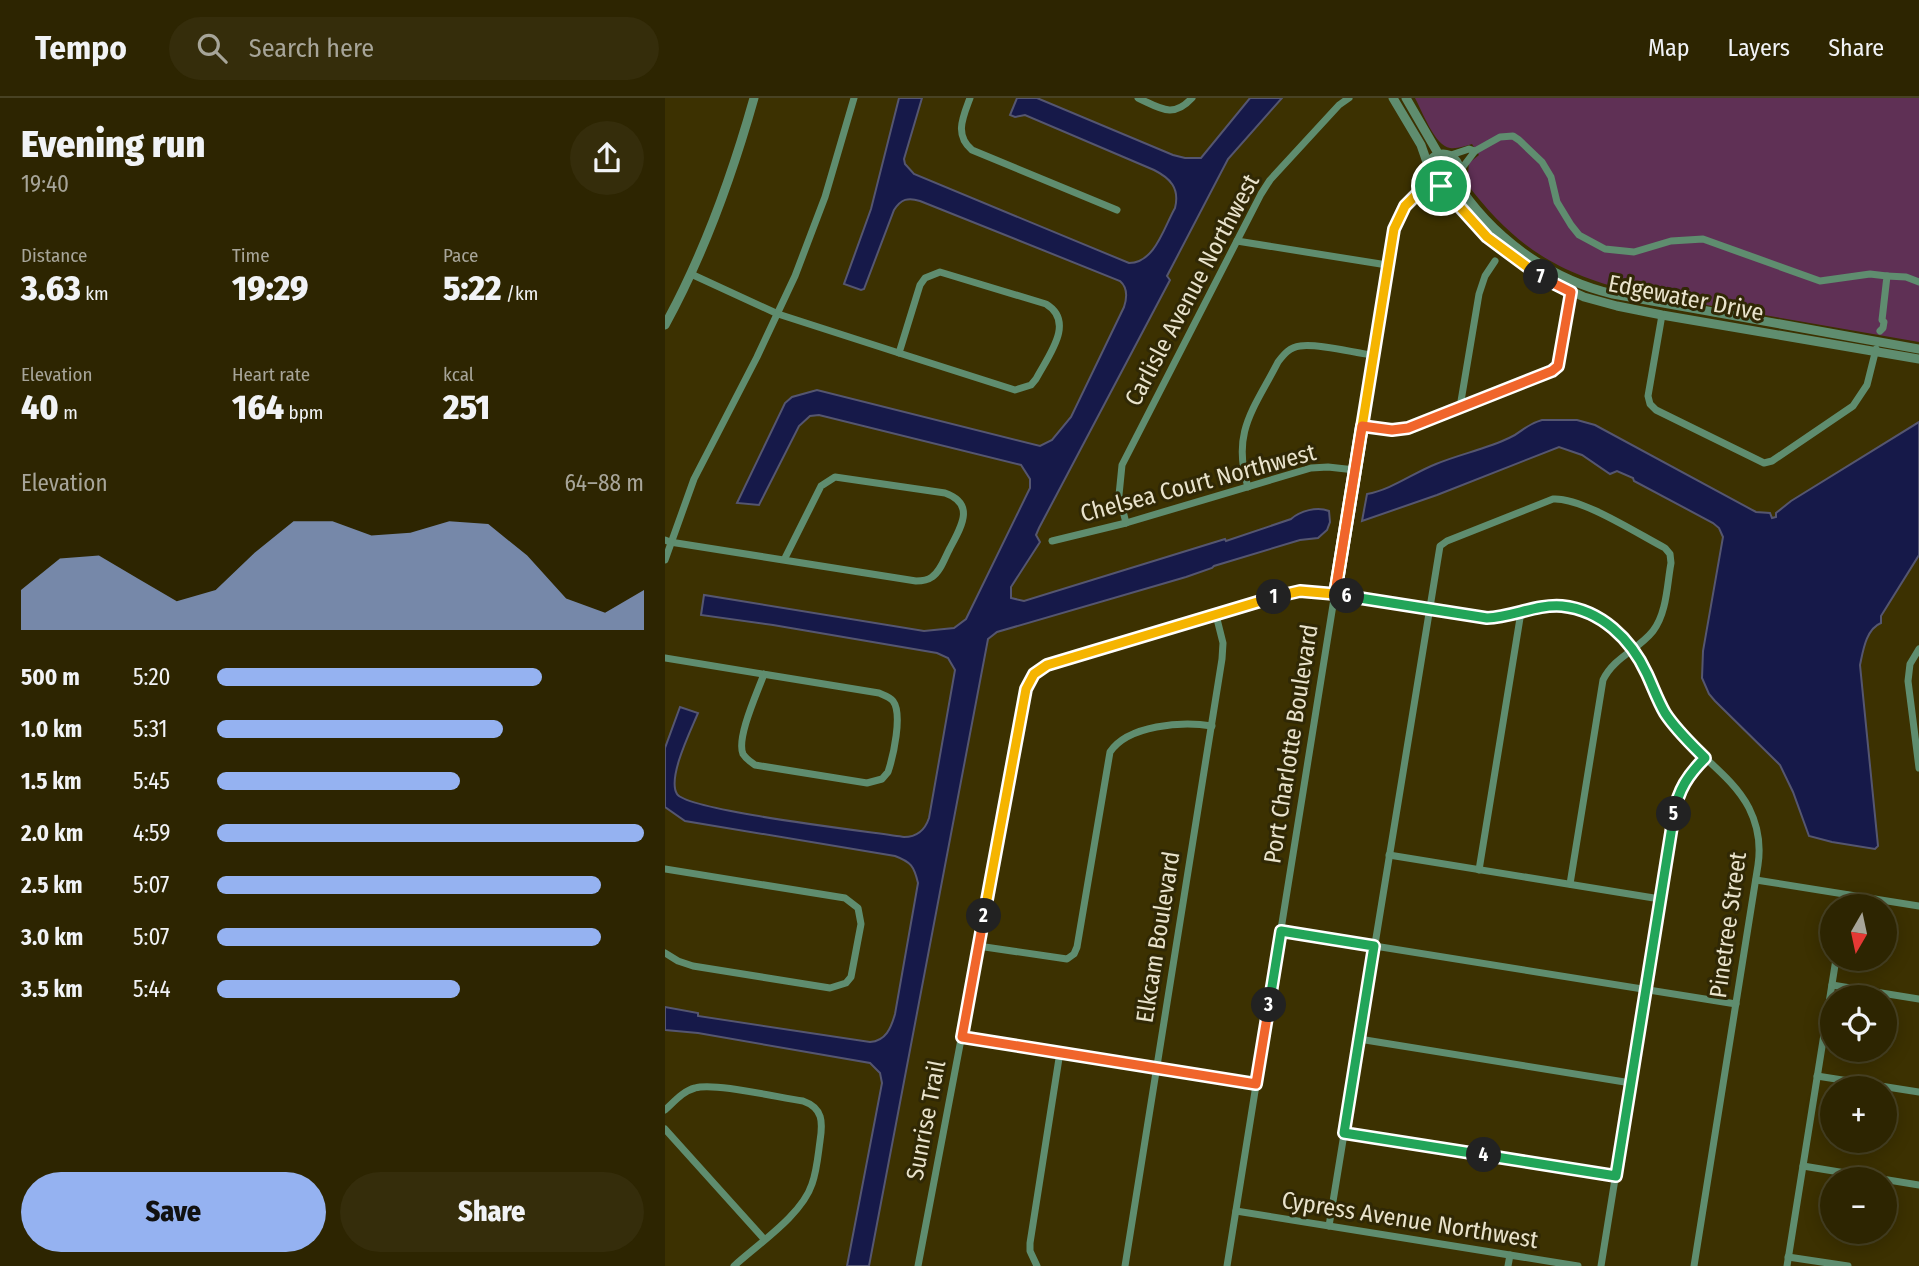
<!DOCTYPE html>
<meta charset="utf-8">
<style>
body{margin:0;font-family:"Fira Sans Condensed",sans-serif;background:#352d0b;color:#f1f3f6;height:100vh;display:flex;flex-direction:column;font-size:26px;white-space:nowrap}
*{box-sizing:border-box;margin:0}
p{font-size:23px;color:#a7a599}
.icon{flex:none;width:38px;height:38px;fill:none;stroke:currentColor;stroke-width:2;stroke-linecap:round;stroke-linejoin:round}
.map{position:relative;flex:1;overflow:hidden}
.side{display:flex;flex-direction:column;background:#2d2501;width:665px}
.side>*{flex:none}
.needle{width:46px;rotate:189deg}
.buttons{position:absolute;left:1155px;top:796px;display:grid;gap:14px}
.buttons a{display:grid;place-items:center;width:77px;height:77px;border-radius:50%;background:#2d2501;box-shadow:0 4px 18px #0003,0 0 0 2px #484223;font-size:35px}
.pin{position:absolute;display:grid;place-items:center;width:60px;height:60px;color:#fff;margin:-30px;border:4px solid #fff;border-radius:50%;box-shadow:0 2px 7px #0007}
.km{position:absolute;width:35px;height:35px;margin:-18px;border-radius:50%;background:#222;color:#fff;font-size:19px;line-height:35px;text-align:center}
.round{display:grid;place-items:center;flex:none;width:74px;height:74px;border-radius:37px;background:#352d0b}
.summary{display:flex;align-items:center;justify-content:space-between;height:119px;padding:0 21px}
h1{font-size:38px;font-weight:800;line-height:52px}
.figures{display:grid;grid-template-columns:repeat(3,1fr);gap:10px;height:119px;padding:7px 21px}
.figures div{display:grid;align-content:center}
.figures b{font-size:35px;font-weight:800}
.figures small{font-size:19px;font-weight:400}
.figures p{font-size:19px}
.chart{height:196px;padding:14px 21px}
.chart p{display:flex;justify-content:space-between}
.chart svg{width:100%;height:126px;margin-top:7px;fill:#95b2f1;opacity:.7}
.button{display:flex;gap:14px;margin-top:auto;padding:14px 21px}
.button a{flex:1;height:80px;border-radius:42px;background:#95b2f1;color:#111;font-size:28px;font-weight:800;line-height:80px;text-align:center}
.button a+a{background:#352d0b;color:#f1f3f6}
ul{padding:0 21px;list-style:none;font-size:23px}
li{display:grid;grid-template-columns:112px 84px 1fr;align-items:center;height:52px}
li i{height:18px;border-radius:9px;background:#95b2f1}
header{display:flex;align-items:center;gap:42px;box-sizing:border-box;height:98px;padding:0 35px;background:#2d2501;border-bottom:2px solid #484223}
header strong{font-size:33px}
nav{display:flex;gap:38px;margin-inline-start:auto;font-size:24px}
.search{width:490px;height:63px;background:#352d0b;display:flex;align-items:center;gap:18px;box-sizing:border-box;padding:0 24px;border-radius:38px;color:#a7a599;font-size:26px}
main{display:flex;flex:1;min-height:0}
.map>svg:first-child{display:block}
</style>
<header>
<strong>Tempo</strong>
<div class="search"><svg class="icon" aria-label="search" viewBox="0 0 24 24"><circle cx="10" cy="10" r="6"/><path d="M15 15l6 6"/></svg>Search here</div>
<nav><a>Map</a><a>Layers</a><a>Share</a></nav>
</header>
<main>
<section class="side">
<div class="summary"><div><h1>Evening run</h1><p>19:40</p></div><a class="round"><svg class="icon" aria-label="share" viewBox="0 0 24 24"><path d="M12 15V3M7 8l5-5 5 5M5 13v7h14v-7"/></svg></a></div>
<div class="figures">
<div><p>Distance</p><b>3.63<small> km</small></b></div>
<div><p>Time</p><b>19:29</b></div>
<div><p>Pace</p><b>5:22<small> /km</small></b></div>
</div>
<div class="figures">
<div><p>Elevation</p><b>40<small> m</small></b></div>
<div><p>Heart rate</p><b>164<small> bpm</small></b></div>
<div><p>kcal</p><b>251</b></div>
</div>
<div class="chart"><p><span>Elevation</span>64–88 m</p>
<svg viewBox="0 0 160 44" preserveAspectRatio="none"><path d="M0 44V30L10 19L20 18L30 26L40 34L50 30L60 17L70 6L80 6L90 11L100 10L110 6L120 7L130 18L140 33L150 38L160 30V44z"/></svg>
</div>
<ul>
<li><b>500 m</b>5:20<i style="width:76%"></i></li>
<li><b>1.0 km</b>5:31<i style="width:67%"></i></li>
<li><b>1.5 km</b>5:45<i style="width:57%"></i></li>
<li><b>2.0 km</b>4:59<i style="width:100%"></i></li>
<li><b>2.5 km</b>5:07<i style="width:90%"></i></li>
<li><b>3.0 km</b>5:07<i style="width:90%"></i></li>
<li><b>3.5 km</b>5:44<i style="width:57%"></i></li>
</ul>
<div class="button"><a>Save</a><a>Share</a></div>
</section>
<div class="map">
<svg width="1254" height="1168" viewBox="0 0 1254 1168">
<rect width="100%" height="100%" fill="#3c3101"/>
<path fill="#5f3055" d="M 750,0 L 1254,0 L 1254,244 L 973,195 C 894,176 852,151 802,86 L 804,65 L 814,57 L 807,46 C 800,48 792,51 785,50 C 770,48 757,13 750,0 Z"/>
<g fill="#161949" stroke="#555670" stroke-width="2">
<path d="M 234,0 L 257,0 L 239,61 L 240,66 L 249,76 L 464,165 C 490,165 499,129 510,110 C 515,90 505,80 489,72 L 360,17 L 350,19 L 345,17 L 352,0 L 372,0 L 508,57 L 520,60 L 536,60 L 585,0 L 617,0 L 563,61 L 502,178 L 505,182 L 374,430 L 371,437 L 375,444 L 346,489 L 346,500 L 359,503 L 560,441 L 561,443 L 626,421 C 635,413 652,408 664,413 L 665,424 L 662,432 L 653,440 L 635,442 L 549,468 L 547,470 L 521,479 L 332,534 L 323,541 L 204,1168 L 182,1168 L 217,985 L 215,975 L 205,965 L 33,935 L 0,932 L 0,909 L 33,915 L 33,918 L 205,944 C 221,943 226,930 230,916 L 253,785 C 249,768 246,764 230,758 L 20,723 L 0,709 L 0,650 L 15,609 L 33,615 C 26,632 2,680 12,696 C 23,713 208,734 239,739 C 253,739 260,732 264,720 L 290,572 L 283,560 L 272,555 L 108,527 L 36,517 L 39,497 L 259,533 L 289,530 L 301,521 L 365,390 L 365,381 L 356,367 L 154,317 L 145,318 L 134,328 L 94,407 L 72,405 L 120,305 L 127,299 L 152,292 L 375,348 L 387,342 L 406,319 L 459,209 C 462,200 463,190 455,183 L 255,103 C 243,99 236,101 229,112 L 199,191 L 196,192 L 179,186 L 206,111 Z"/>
<path d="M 877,322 L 912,322 L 930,327 L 1091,414 L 1105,415 L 1107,420 L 1111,419 L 1111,415 L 1126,403 L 1254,324 L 1254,457 L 1216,518 L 1216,525 C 1201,531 1198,553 1195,567 L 1213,748 L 1210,751 L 1167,744 L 1144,738 L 1128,694 L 1115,667 L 1050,603 L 1044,596 L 1037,580 L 1038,553 L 1058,439 L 1054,430 L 1048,425 L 969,383 L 968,380 L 952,373 L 945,376 L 917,357 L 894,349 L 772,397 L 697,423 L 702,396 C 726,392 748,375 771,366 C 795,356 821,351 844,340 C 858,334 859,327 877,322 Z"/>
</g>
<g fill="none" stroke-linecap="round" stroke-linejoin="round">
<g stroke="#5f8d6f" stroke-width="7">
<path d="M 305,0 C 298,19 289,37 307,52 L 452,112"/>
<path d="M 473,0 C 495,10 508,21 527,0"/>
<path d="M 810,53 L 835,39 L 848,38 L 854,42 L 877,64 L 886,79 L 892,104 L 906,127 L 914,137 L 940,151 L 969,154 L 1006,143 L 1038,141 L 1155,183 L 1205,176 L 1222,178 L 1217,222 L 1219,224 L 1218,230 L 1215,233"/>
<path d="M 783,58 L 804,51 L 810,53 L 794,74"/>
<path d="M 752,96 L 751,91 L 762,71"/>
<path d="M 572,143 L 722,167"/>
<path d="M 275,174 L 381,206 C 411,224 383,258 371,281 L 366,287 L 350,292 L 234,255 L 255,187 L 260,180 Z"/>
<path d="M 26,176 L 113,216 L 234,255"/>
<path d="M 1222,178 L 1241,179 L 1254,184"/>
<path d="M 997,217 L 983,298 L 985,306 L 991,312 L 1099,365 L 1107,363 L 1188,308 L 1202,287 L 1211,251"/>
<path d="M 795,309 L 814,196 L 820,178 L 830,163"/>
<path d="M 697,328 L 727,332 L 743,330 L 887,273 L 893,268 L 906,194"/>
<path d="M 583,389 C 566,334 589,311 613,264 C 619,256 625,249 635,248 C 652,245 690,255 708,257"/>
<path d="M 461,425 L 454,397 L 457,367 L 596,96 L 605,82 L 674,7 L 684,0"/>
<path d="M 0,442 L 5,444 L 251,483 C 257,483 263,482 267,479 C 276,473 280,459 285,450 C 296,429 311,406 280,395 L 170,379 L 156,388 L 119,462"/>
<path d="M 387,443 L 461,425 L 646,370 L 663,369 L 690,372"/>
<path d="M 0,462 L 29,381 L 92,259 L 130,178 L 160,99 L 189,0"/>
<path d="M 1254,551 L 1245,566 L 1243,583 L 1254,670"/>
<path d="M 0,560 L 214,595 C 219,597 225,599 228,603 C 238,616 228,659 223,674 L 217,681 L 202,685 L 90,667 C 86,664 81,661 78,656 C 71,640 93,593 99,576"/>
<path d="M 724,757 L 995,801"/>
<path d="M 0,771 L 180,800 L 193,810 L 196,826 L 186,879 L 181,885 L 165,890 L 28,868 L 13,863 L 0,855"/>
<path d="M 814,772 L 856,514"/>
<path d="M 1091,782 L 1254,808"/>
<path d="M 1180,808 L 1182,797"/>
<path d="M 616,833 L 1071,906"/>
<path d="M 313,848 L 402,861 L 409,856 L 412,849 L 445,654 C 463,627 517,623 547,628"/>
<path d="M 1167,887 L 1254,901"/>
<path d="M 297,939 L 591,986"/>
<path d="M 694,941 L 966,985"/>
<path d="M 1152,978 L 1254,994"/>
<path d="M 0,1012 C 9,1004 18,993 30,990 C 49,984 115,1000 138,1003 C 158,1010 158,1024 155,1043 C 153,1057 152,1072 147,1086 C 137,1117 93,1146 69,1168"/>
<path d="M 0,1031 L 99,1141"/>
<path d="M 679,1035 L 951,1078"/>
<path d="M 1138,1068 L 1254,1087"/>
<path d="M 571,1113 L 913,1168"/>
<path d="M 664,1128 L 775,448 L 782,443 L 888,401 C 916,399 973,436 1000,450 L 1005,456 L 1006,465 C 1002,486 1002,515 988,533 C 973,552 949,559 938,582 L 905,786"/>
<path d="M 1123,1159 L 1183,1168"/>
<path d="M 253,1168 L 364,583 L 375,570 L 382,567 L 627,494 L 644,493 L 814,519 C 854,522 883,498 924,515 C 974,536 980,588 1009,627 C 1031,657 1067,677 1084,710 C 1093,728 1096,747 1093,767 L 1029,1168"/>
<path d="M 372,1168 L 365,1153 L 365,1145 L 395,954"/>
<path d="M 460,1168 L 557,561 L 558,545 L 551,517"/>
<path d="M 562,1168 L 727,139 C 730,125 737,104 751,97 C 757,94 765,91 772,88"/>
<path d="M 843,1168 L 845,1157"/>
<path d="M 936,1168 L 1010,708 L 1018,685 L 1040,660"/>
<path d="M 1122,1168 L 1171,861"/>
</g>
<g stroke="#5f8d6f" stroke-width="9">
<path d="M 728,0 L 756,47 L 763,67"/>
<path d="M 741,0 L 774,57"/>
<circle cx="778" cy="72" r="16"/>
<path d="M 790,82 C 825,138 883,181 948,196 L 1254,251"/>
<path d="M 776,88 L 822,139 L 838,153 L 878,180 L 919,199 L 952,208 L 997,217 L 1254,261"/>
<path d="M 0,227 C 39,156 67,78 89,0"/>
</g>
</g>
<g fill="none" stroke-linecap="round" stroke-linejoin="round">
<defs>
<path id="split-1" d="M 609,499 L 635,493 L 670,496 L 729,131 L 740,108 L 752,96 L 756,96 L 772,88 L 776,88"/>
<path id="split-2" d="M 319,818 L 361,591 L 369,576 L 382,567 L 609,499"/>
<path id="split-3" d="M 319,818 L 297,939 L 591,986 L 604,907"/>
<path id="split-4" d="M 604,907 L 616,833 L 709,848 L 679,1035 L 819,1057"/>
<path id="split-5" d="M 819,1057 L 951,1078 L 1009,716"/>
<path id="split-6" d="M 682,498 L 822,520 C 848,519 871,506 897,508 C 936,512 966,541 982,576 C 988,589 993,603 1000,615 C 1011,632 1026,646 1040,660 C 1023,677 1013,692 1009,716"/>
<path id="split-7" d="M 682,498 L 670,496 L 697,328 L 727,332 L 743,330 L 887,273 L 893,268 L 906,194 L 876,179"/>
<path id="split-8" d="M 776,88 L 822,139 L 876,179"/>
</defs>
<use href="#split-1" stroke="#fff" stroke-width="14"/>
<use href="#split-2" stroke="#fff" stroke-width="14"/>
<use href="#split-3" stroke="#fff" stroke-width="14"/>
<use href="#split-4" stroke="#fff" stroke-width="14"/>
<use href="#split-5" stroke="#fff" stroke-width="14"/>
<use href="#split-6" stroke="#fff" stroke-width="14"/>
<use href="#split-7" stroke="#fff" stroke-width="14"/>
<use href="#split-8" stroke="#fff" stroke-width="14"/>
<use href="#split-1" stroke="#f5b400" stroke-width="9"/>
<use href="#split-2" stroke="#f5b400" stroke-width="9"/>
<use href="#split-3" stroke="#f0652b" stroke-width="9"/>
<use href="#split-4" stroke="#22a559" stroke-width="9"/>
<use href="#split-5" stroke="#22a559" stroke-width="9"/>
<use href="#split-6" stroke="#22a559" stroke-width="9"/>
<use href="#split-7" stroke="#f0652b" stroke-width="9"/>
<use href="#split-8" stroke="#f5b400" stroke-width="9"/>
</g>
<g text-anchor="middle" stroke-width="6" stroke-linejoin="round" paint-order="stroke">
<g font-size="24" fill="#e9e3cc" stroke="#302805">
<text transform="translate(527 192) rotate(-62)" y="8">Carlisle Avenue Northwest</text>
<text transform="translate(1021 200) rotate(11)" y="8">Edgewater Drive</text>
<text transform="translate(533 385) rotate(-15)" y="8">Chelsea Court Northwest</text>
<text transform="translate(626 646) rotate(-81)" y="8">Port Charlotte Boulevard</text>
<text transform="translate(1063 827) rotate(-82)" y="8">Pinetree Street</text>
<text transform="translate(493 839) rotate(-81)" y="8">Elkcam Boulevard</text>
<text transform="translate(261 1022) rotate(-79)" y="8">Sunrise Trail</text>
<text transform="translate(745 1122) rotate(9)" y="8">Cypress Avenue Northwest</text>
</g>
</g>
</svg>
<div class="buttons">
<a><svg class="needle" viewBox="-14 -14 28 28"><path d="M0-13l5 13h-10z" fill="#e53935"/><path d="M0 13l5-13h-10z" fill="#a7a599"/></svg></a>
<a><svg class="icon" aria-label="locate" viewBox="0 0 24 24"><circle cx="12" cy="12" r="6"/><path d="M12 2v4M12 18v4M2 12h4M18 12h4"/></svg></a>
<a>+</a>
<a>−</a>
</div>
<div class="pin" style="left:776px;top:88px;background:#1e9e55"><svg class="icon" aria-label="arrive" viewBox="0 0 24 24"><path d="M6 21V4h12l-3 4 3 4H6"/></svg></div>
<b class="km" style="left:609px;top:499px">1</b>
<b class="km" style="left:319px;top:818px">2</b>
<b class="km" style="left:604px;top:907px">3</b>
<b class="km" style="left:819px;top:1057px">4</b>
<b class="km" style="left:1009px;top:716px">5</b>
<b class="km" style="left:682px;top:498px">6</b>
<b class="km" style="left:876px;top:179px">7</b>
</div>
</main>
